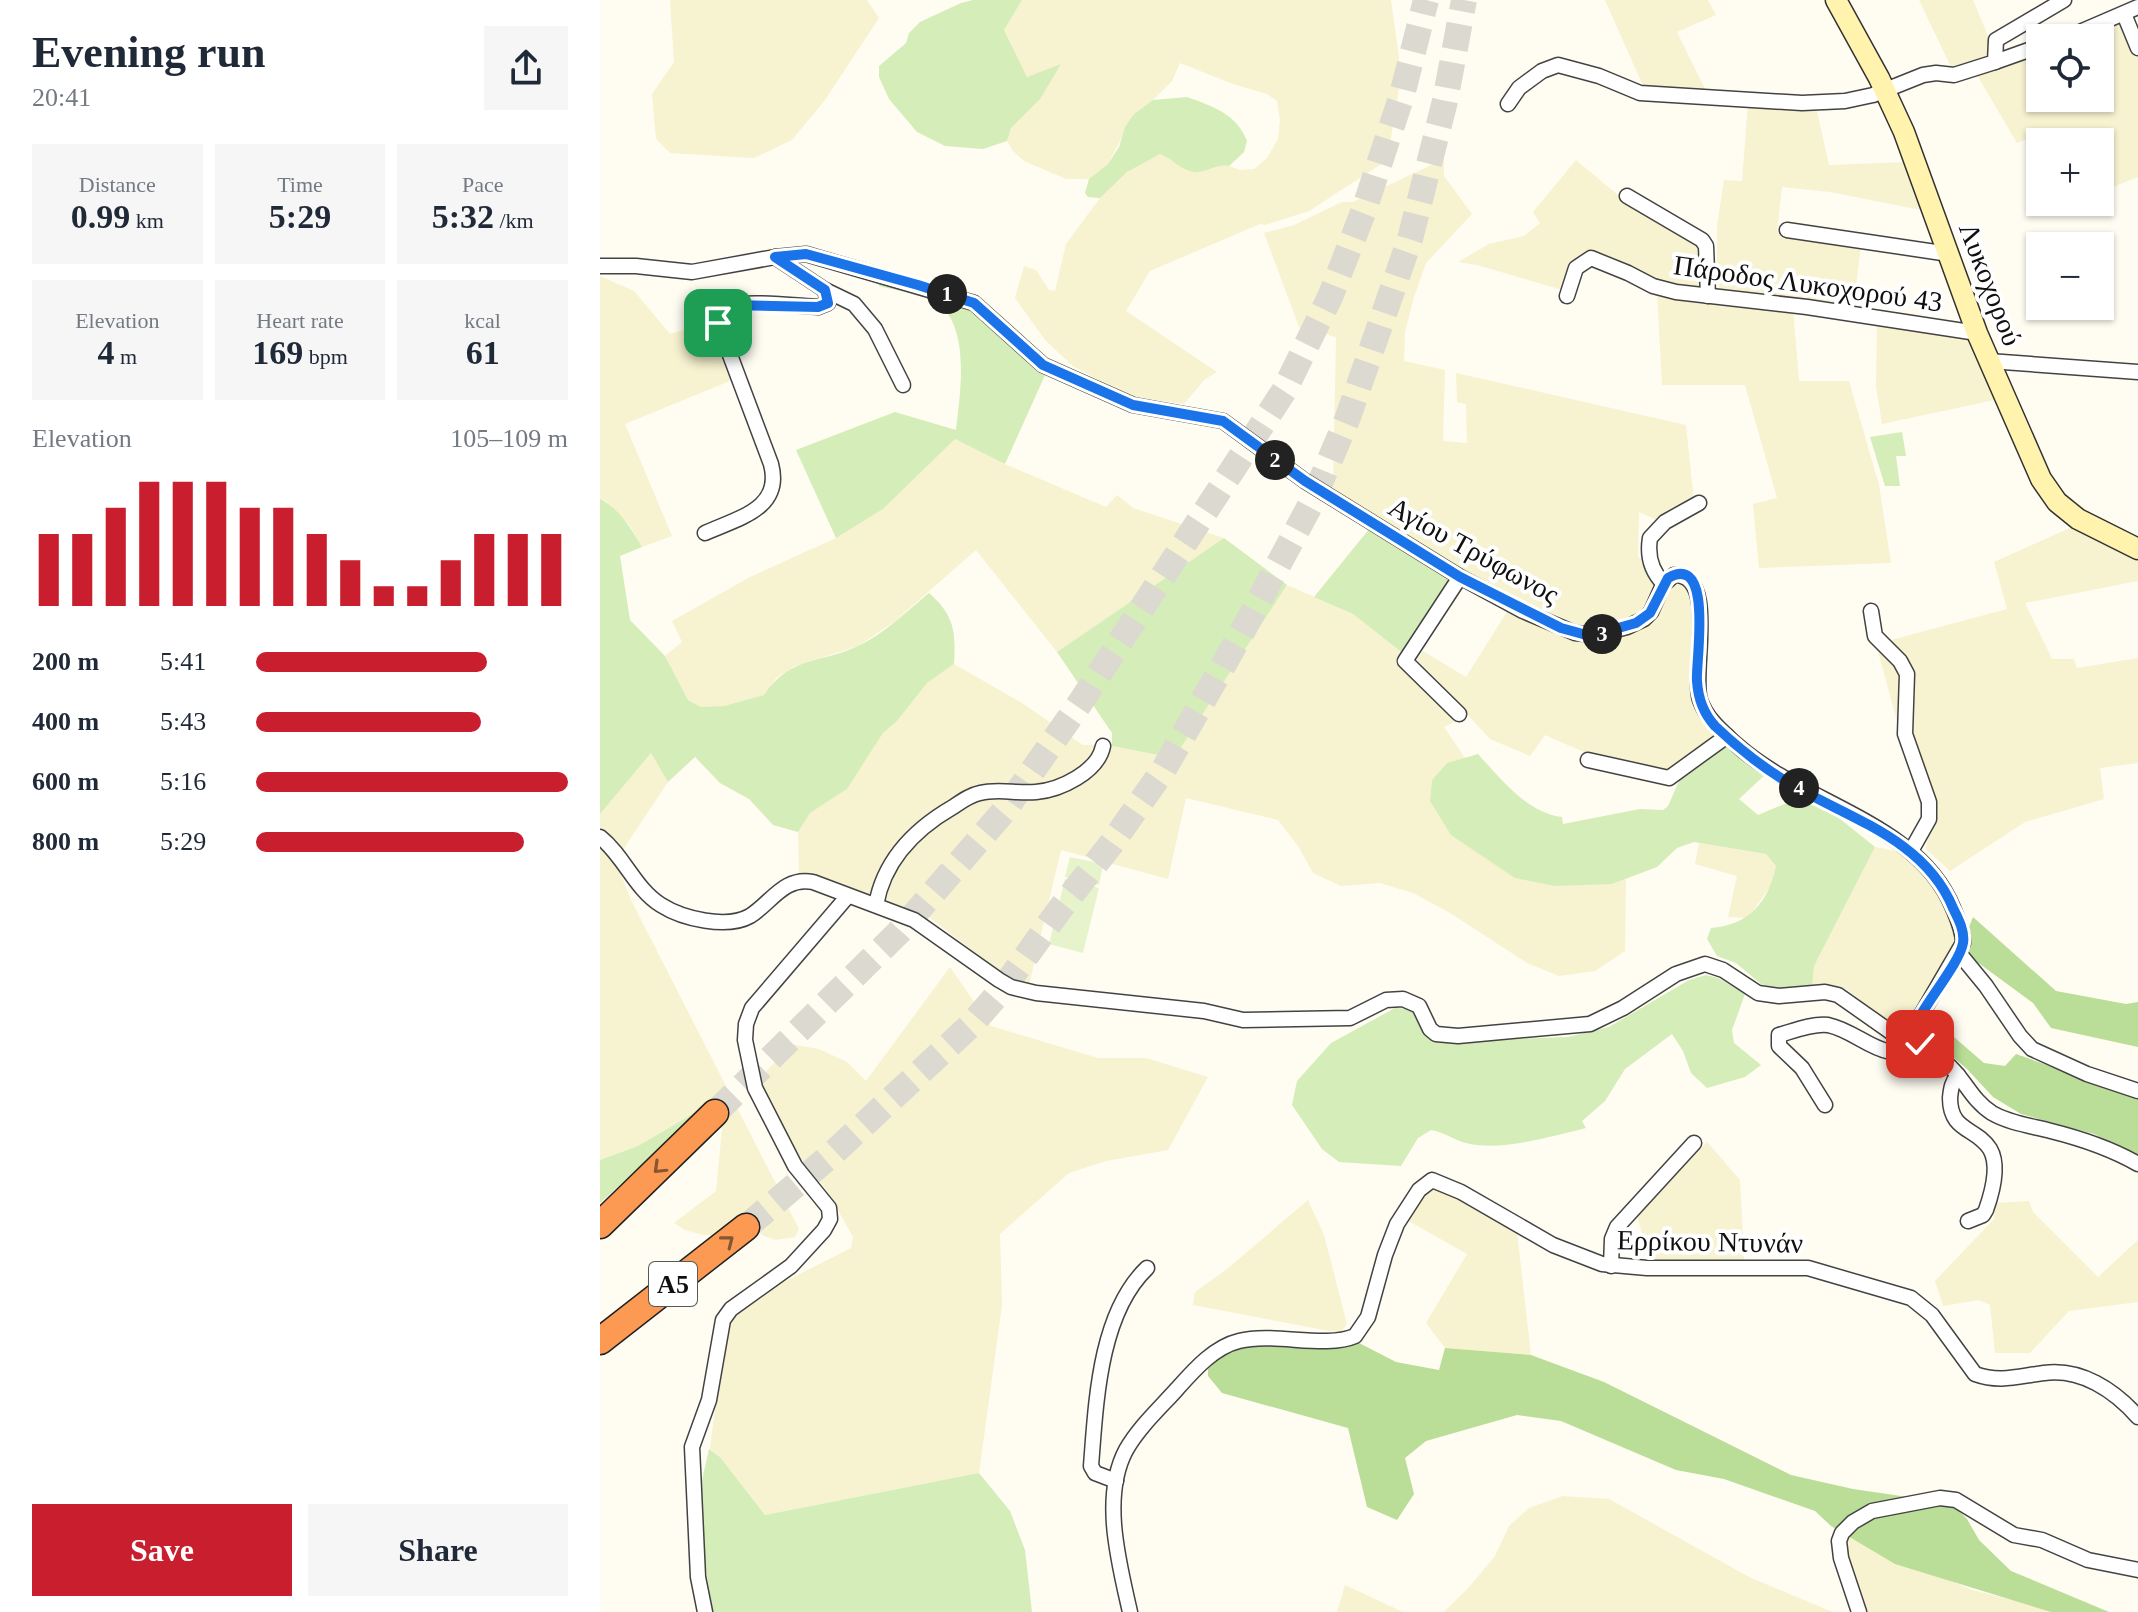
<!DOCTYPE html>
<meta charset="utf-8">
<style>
body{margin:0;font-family:"Times New Roman",serif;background:#f6f6f7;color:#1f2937;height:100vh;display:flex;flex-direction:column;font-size:30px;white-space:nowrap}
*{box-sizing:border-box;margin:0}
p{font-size:26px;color:#747a83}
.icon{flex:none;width:44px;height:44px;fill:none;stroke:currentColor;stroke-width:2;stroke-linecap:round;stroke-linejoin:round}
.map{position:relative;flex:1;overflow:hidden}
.details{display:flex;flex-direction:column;background:#fff;width:600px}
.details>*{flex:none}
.controls{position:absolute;left:1426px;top:24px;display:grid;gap:16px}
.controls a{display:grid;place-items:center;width:88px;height:88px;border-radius:0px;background:#fff;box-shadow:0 2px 6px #0004;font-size:40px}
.pin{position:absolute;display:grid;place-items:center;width:68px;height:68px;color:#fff;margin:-34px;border-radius:16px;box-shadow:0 4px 12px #0006}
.km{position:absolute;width:40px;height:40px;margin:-20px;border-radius:50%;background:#222;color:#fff;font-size:22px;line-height:40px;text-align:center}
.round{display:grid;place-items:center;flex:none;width:84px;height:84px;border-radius:0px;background:#f6f6f7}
.head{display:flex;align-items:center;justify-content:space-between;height:136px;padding:0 32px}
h1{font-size:44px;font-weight:700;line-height:60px}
.stats{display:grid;grid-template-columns:repeat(3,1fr);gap:12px;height:136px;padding:8px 32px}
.stats div{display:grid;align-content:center;border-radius:0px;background:#f6f6f7;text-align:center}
.stats b{font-size:34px;font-weight:700}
.stats small{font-size:22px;font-weight:400}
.stats p{font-size:22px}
.chart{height:224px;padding:16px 32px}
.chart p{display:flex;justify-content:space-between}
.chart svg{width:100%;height:144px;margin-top:8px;stroke:#c91e2d;stroke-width:6}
.primary-button{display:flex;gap:16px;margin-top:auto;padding:16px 32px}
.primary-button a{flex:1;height:92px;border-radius:0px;background:#c91e2d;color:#fff;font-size:32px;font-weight:700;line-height:92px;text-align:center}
.primary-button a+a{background:#f6f6f7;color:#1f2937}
ul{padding:0 32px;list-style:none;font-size:26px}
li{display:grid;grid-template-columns:128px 96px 1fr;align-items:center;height:60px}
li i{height:20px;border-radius:10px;background:#c91e2d}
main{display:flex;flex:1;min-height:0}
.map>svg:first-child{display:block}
</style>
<main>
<section class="details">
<div class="head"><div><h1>Evening run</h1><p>20:41</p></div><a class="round"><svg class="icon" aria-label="share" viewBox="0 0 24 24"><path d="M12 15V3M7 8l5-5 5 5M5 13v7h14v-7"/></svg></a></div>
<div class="stats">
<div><p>Distance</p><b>0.99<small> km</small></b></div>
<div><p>Time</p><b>5:29</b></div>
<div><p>Pace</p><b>5:32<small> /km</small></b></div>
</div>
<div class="stats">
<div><p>Elevation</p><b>4<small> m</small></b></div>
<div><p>Heart rate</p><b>169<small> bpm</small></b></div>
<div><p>kcal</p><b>61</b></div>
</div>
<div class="chart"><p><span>Elevation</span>105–109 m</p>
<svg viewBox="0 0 160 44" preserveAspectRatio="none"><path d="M5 44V22M15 44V22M25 44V14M35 44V6M45 44V6M55 44V6M65 44V14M75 44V14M85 44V22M95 44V30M105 44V38M115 44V38M125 44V30M135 44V22M145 44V22M155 44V22"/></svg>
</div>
<ul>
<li><b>200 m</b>5:41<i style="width:74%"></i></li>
<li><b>400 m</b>5:43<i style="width:72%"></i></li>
<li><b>600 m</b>5:16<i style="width:100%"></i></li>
<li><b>800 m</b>5:29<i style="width:86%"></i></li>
</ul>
<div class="primary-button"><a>Save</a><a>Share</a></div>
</section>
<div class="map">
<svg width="1538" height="1612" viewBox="0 0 1538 1612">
<rect width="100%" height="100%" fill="#fffcf2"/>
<g fill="#f7f2d0">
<path d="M 70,0 L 267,0 L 279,18 L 225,100 L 192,140 L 154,158 L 70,153 L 56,139 L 52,94 L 74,62 Z"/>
<path d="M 422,0 L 791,0 L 799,57 L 799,89 L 788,155 L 783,163 L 709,211 L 665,225 L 660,224 L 550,271 L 526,311 L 617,372 L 605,379 L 584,404 L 528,396 L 473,366 L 445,340 L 415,298 L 424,266 L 436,270 L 449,290 L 455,291 L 466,244 L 500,198 L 527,172 L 550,157 L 561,154 L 578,164 L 616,166 L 624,164 L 640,170 L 654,169 L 667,158 L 678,139 L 680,120 L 677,101 L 667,94 L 633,84 L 580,63 L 572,81 L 553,100 L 534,114 L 508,164 L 489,179 L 466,179 L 424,161 L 413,151 L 407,141 L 411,128 L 461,65 L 427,77 L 404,30 Z"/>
<path d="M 1005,0 L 1108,0 L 1116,15 L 1077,32 L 1107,93 L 1044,88 Z"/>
<path d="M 1319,0 L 1373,0 L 1388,36 L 1390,60 L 1352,69 Z"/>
<path d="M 1523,20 L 1538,57 L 1538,177 L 1500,192 L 1500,142 L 1443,142 L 1439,134 L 1417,143 L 1377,75 L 1440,53 L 1440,98 L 1500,98 L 1500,38 L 1478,38 Z"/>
<path d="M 1148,103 L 1216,107 L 1229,165 L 1306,162 L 1326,211 L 1230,192 L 1182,187 L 1177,231 L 1261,246 L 1253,311 L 1120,292 L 1117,272 L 1117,226 L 1124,180 L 1142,181 Z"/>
<path d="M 844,159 L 844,176 L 872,214 L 826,263 L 814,297 L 805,332 L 804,361 L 845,370 L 843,441 L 867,443 L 866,404 L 857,402 L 856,373 L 1086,425 L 1094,502 L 1061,522 L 1039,512 L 1038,557 L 1045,561 L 1057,586 L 1047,610 L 1032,619 L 991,627 L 968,623 L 936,610 L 864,571 L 733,490 L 736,337 L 699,327 L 664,233 L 694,225 L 742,202 L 753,202 Z"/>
<path d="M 976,160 L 1018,195 L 1099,242 L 1101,293 L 1060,286 L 989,255 L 981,256 L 973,265 L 966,291 L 877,265 L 858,262 L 889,244 L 924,236 L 940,223 L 933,212 Z"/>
<path d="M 0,276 L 34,291 L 70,334 L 121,319 L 142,376 L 25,424 L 72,536 L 42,547 L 30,526 L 7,502 L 0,499 Z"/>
<path d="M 1057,293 L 1193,309 L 1199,381 L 1249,381 L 1279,485 L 1291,563 L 1159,568 L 1153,504 L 1177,498 L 1145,385 L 1062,385 Z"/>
<path d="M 1277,323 L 1375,339 L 1399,399 L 1282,424 L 1276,386 Z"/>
<path d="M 355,439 L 405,464 L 506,507 L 517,495 L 533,508 L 624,538 L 457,652 L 376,550 L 295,621 L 258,646 L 195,666 L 176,678 L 165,695 L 124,706 L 101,707 L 88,700 L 65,656 L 82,642 L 72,621 L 150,577 L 236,538 L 283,509 Z"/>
<path d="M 1472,527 L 1538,559 L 1538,581 L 1425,603 L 1452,659 L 1474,659 L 1477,668 L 1538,658 L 1538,763 L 1500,768 L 1504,799 L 1425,822 L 1350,871 L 1326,849 L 1328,835 L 1276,644 L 1407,609 L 1394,562 Z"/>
<path d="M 1080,579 L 1096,597 L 1094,676 L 1123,736 L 1074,771 L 986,753 L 945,735 L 930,756 L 890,739 L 817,660 L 823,651 L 866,677 L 910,607 L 972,634 L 1026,633 L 1054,619 L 1072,587 Z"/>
<path d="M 687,585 L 753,614 L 804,654 L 859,719 L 844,727 L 865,758 L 847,763 L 832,780 L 830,801 L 1012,884 L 1026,879 L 1025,951 L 995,971 L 959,976 L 927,963 L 850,913 L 813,893 L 780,883 L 741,886 L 713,873 L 698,846 L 678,820 L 586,798 L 568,879 L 461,850 L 429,985 L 416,982 L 398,970 L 325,914 L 199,875 L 198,832 L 210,813 L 247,789 L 283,733 L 297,721 L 327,683 L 354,664 L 422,703 L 483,745 L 512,746 L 574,758 Z"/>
<path d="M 51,753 L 68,782 L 26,845 L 17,865 L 32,902 L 199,1229 L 195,1237 L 175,1240 L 162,1235 L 144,1219 L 117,1236 L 103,1235 L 85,1230 L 74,1223 L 116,1191 L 122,1129 L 108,1105 L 38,1146 L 0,1160 L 0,814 Z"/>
<path d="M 1099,843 L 1166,854 L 1176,866 L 1172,884 L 1148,918 L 1128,917 L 1137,876 L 1095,864 Z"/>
<path d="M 1275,847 L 1306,853 L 1339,883 L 1360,936 L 1310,1032 L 1291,1025 L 1246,989 L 1228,986 L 1212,988 L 1214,966 Z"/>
<path d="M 350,967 L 391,1026 L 498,1058 L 546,1058 L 608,1077 L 568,1150 L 506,1161 L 469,1173 L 400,1234 L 402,1305 L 379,1473 L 165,1515 L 120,1457 L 110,1449 L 126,1322 L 133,1312 L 176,1286 L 251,1248 L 253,1237 L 226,1189 L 201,1158 L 171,1109 L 159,1080 L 190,1044 L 219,1049 L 247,1062 L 266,1081 Z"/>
<path d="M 1107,1142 L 1140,1180 L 1144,1262 L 1050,1263 L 1036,1212 Z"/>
<path d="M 834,1186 L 842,1188 L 917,1232 L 931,1355 L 845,1348 L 826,1323 L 867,1254 L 805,1219 L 828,1189 Z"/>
<path d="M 708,1200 L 724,1235 L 747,1324 L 740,1333 L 593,1305 L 595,1292 L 627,1269 Z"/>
<path d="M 1429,1201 L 1433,1212 L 1498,1277 L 1538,1240 L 1538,1302 L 1469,1311 L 1430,1353 L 1395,1353 L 1390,1305 L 1379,1300 L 1343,1306 L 1335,1281 L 1394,1219 L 1396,1203 Z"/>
<path d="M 963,1496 L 1009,1499 L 1151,1578 L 1233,1612 L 844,1612 L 870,1586 L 895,1556 L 909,1526 L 929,1508 Z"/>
<path d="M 1244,1534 L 1372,1590 L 1437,1606 L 1451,1612 L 1261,1612 L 1243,1558 Z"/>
<path d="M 745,1585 L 803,1612 L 737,1612 Z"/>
</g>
<g fill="#d5edb8">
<path d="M 373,0 L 422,0 L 404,30 L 427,77 L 461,64 L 440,99 L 411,128 L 407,141 L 383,149 L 345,146 L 317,132 L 289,99 L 279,77 L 279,66 L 306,43 L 309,33 L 320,22 L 361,3 Z"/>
<path d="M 587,97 C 612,106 637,114 647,141 L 644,152 L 629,166 C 615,163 603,176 590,171 C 579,168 571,158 560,154 L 527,172 L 500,198 L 488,197 L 485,193 L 489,179 L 508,164 L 519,147 L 525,127 L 534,114 L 553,100 Z"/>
<path d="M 277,276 L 373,306 L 446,373 L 405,464 L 355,439 L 283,509 L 236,538 L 196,450 L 295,412 L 356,430 C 360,394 372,323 334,301 C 321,294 294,290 279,286 Z"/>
<path d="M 1302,432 L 1306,456 L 1296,456 L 1300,486 L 1285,486 L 1270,437 Z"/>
<path d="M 0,499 C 19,508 32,530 42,547 L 20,556 L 30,620 L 65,656 L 88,700 L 101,707 L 124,706 L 164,695 C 191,655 220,664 258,646 C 284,634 307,611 329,593 C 354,615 356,631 354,664 L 327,683 L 297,721 L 283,733 L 247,789 L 210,813 L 198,832 L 173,825 L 149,799 L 120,783 L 95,757 L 68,782 L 51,753 L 0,814 Z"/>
<path d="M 770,528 L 856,578 L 804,654 L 753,614 L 714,597 Z"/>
<path d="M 624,538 L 687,585 L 574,758 L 512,746 L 512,733 L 457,652 Z"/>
<path d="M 1128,741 L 1166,774 L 1139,799 L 1158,815 L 1194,800 L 1229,810 L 1275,847 L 1214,966 L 1212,988 L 1184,991 L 1161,984 L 1136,963 L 1117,956 L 1107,939 L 1111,928 C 1149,925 1168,903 1176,866 L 1166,854 L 1094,842 L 1077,848 L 1057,867 L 1012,884 L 955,886 L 915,878 L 851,835 L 830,801 L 832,780 L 847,763 L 878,754 C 900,778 927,813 962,817 L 963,824 L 1040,809 L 1063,810 L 1068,806 L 1080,779 Z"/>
<path d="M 1106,975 L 1118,978 L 1145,994 L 1132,1030 L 1134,1043 L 1161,1065 L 1145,1077 L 1107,1088 L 1091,1073 L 1083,1051 L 1072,1034 L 1025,1069 L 1005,1101 L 982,1121 L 986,1128 C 953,1136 899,1152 866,1143 C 854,1140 844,1132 831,1130 L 818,1138 L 801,1166 L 739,1162 L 722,1149 L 692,1105 L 697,1081 L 731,1043 L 795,1008 L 811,1009 L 823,1025 L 878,1040 L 968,1037 L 1009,1027 L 1089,980 Z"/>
<path d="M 108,1105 L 0,1203 L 0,1160 L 38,1146 Z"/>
<path d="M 109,1449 L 120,1457 L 165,1515 L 379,1473 L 410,1511 L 425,1550 L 432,1612 L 113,1612 L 104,1559 L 101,1485 Z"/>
</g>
<g fill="#bade97">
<path d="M 1373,917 L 1456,991 L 1526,1004 L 1538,1002 L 1538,1047 L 1451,1028 L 1433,1003 L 1369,956 L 1369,927 Z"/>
<path d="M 1340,1025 L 1384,1063 L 1405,1066 L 1416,1054 L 1538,1097 L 1538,1156 L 1494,1134 L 1421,1114 L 1393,1097 L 1367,1069 L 1330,1037 Z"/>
<path d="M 668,1342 L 759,1343 L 796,1362 L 839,1370 L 845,1348 L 931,1355 L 1004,1382 L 1191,1475 L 1253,1489 L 1342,1502 L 1354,1506 L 1367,1519 L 1379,1540 L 1411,1571 L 1509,1612 L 1451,1612 L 1295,1564 L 1231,1526 L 1215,1511 L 1124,1479 L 1076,1470 L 961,1421 L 917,1415 L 826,1441 L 805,1458 L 814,1494 L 797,1520 L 767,1507 L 748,1428 L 622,1393 L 608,1376 L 608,1369 L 619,1356 L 634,1346 Z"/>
</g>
<g fill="#e7f3cb">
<path d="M 470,857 L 503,864 L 499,885 L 465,877 Z"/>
<path d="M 465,879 L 499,888 L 483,953 L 449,944 Z"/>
</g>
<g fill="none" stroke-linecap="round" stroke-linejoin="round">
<g stroke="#dbd9d0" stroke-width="26" stroke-dasharray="26 13" stroke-linecap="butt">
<path d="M 115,1113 L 300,931 L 405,810 L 480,703 L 684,391 L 730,297 L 764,210 L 802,95 L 826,0"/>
<path d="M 146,1227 L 230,1156 L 372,1024 L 404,987 L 460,909 L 512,843 L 564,769 L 641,634 L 712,502 L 748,417 L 810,239 L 845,101 L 864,0"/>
</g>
<defs>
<g id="street">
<path d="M 1524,14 L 1538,48"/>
<path d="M 1466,38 L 1538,7"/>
<path d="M 1395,62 L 1440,46"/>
<path d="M 908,104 L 919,88 L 942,71 L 958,65 L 999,76 L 1040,93 L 1202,103 L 1245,101 L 1273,95 L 1323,75 L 1336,73 L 1354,75 L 1395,62 L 1396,40 L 1464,0"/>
<path d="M 1027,196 L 1102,240 L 1106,246 L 1108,296"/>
<path d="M 1187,230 L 1349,254"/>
<path d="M 0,266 L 36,266 L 92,272 L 175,257 L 206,254 L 374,303 L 443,365 L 533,405 L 623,421 L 705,481 L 860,577 L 923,611 L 975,633 L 997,635 L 1027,627 L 1044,619 L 1051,612 L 1063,585 L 1074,575 C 1119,574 1091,672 1100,700 C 1107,720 1123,732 1138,746 C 1204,804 1319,823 1353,908 C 1358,920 1363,931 1363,943 L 1317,1022 C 1310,1045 1330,1051 1346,1063 C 1364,1077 1371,1100 1392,1113 C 1409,1123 1432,1126 1451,1131 C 1483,1139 1510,1148 1538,1164"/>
<path d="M 225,290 L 254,304 L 275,329 L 303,385"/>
<path d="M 967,296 L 976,268 L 991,258 L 1028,273 L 1053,286 L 1076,292 L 1207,307 L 1377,333"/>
<path d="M 1389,361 L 1538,372"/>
<path d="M 105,533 C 138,518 183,509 171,464 L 118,323 L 119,312 C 136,297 195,306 218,307 L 228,303 L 225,290 L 175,257"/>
<path d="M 1064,584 C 1051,571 1047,556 1050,538 L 1065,522 L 1099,503"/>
<path d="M 1271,611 L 1275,636 L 1300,661 L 1307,674 L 1305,734 L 1329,802 L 1329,819 L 1311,851"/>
<path d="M 859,714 L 805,661 L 860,577"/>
<path d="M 988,760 L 1069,778 L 1127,736"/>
<path d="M 0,837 C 24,856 35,889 61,905 C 83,919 127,929 150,916 C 171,903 184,876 213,882 L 314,920 L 399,980 L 411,987 L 436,993 L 604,1011 L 643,1020 L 750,1018 L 786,1000 L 803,999 L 819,1006 L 830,1029 L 836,1034 L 858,1036 L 990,1024 L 1023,1008 L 1076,974 L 1105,964 L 1123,970 L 1158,993 L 1179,996 L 1225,992 L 1238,995 L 1295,1035 L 1318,1041"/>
<path d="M 276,905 C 284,860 315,829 353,807 C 362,801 370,795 380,793 C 399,788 417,794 436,792 C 460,790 498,772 503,746"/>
<path d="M 1359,953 L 1386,986 L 1420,1036 L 1432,1049 L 1487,1074 L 1538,1091"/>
<path d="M 1358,1075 C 1352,1082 1351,1088 1350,1098 C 1350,1132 1376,1127 1390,1149 C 1400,1166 1392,1193 1386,1210 L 1383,1215 L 1368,1221"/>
<path d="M 1225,1105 L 1202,1068 L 1179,1046 L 1179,1035 C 1193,1031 1213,1023 1228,1025 C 1262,1032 1284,1068 1320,1044"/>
<path d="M 1011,1266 L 1012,1239 L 1017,1227 L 1094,1143"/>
<path d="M 516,1481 L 495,1473 L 491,1466 C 496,1403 499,1314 547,1268"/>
<path d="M 105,1612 L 98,1577 L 92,1447 L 109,1400 L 123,1320 L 131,1309 L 191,1266 L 224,1230 L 230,1219 L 229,1208 L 195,1166 L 155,1088 L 145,1040 L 146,1024 L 152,1008 L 247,897"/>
<path d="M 530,1612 C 519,1563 501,1497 526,1450 C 539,1427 560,1408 577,1389 C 594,1370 614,1347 639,1341 C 674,1332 725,1349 755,1336 L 768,1317 L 785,1255 L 797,1224 L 819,1190 L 832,1180 L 861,1192 L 953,1245 L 1002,1264 L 1047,1268 L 1208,1268 L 1311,1298 L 1332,1315 L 1375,1374 C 1400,1383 1419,1376 1444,1373 C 1481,1368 1514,1390 1538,1417"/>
<path d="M 1259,1612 L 1241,1558 L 1239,1541 L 1242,1533 L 1253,1522 L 1272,1511 L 1340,1498 L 1356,1500 L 1414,1535 L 1442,1540 L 1488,1560 L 1538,1570"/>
</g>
<path id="secondary" d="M 1236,0 L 1279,78 L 1304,132 L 1377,333 L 1441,479 L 1457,502 L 1478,519 L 1538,549"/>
<g id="highway">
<path d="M 0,1225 L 115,1113"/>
<path d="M 0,1341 L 146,1227"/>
</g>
</defs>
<use href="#street" stroke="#434343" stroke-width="17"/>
<use href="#secondary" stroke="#323232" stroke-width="23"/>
<use href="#highway" stroke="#212121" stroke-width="29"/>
<use href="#street" stroke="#fff" stroke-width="14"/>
<use href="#secondary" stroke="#fff3ad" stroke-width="20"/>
<use href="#highway" stroke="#fc9a53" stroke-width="26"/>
</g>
<defs><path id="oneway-chevron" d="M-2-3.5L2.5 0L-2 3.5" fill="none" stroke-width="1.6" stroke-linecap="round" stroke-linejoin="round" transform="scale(2)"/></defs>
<g stroke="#865532">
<use href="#oneway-chevron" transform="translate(59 1168) rotate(136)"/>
<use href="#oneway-chevron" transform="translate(128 1241) rotate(-38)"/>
</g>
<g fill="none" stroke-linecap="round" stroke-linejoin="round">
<defs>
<path id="route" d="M 118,323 L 119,312 L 130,305 L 218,307 L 228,303 L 225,290 L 175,257 L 206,254 L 318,285 L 374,303 L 443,365 L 533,405 L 623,421 L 705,481 L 860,577 L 961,628 L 990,636 L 1036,623 L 1050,613 L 1068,578 C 1115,551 1095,665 1097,681 C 1098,697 1104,714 1115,726 C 1137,747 1161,766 1187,782 C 1247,818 1324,838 1353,908 C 1358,918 1365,931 1363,943 C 1360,962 1327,1001 1317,1022 L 1315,1035 L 1320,1044"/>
</defs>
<use href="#route" stroke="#fff" stroke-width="16"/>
<use href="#route" stroke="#1a73e8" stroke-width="10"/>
</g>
<g text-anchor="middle" stroke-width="8" stroke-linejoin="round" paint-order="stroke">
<rect fill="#fff" stroke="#585858" stroke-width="2" x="49" y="1262" width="48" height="44" rx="6"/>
<g font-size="26" font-weight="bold" fill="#101010">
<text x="73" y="1293">Α5</text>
</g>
<g font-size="28" fill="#101010" stroke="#fff">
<text transform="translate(1208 283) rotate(8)" y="10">Πάροδος Λυκοχορού 43</text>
<text transform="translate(1391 284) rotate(69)" y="10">Λυκοχορού</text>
<text transform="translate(874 550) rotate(29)" y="10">Αγίου Τρύφωνος</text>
<text transform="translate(1110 1241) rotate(1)" y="10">Ερρίκου Ντυνάν</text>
</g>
</g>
</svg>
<div class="controls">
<a><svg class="icon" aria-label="locate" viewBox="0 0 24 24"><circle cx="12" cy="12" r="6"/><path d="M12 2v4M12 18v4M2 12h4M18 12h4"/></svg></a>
<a>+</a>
<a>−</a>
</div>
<div class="pin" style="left:118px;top:323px;background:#1e9e55"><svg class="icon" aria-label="arrive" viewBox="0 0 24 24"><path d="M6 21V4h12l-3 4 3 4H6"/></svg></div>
<div class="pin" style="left:1320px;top:1044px;background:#d93025"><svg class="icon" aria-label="check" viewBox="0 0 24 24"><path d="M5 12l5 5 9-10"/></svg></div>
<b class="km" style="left:347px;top:294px">1</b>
<b class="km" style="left:675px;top:460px">2</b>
<b class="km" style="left:1002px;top:634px">3</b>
<b class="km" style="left:1199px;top:788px">4</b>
</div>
</main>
